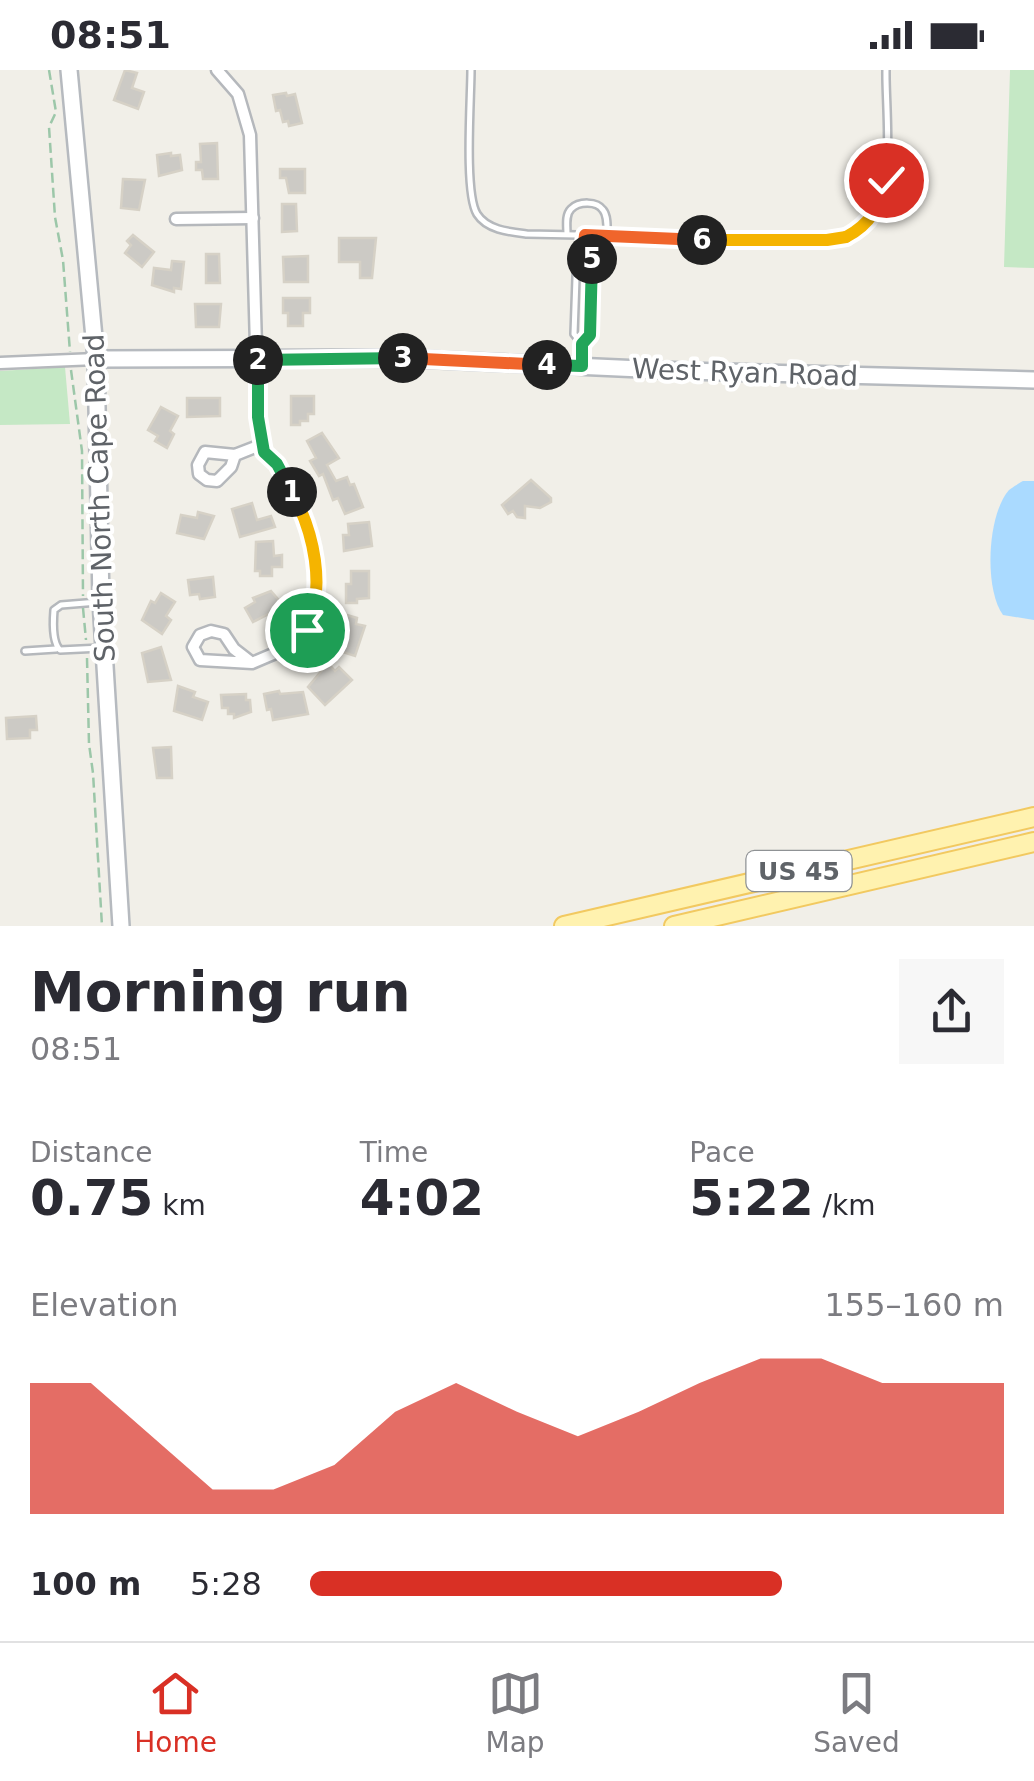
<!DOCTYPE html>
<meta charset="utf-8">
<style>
body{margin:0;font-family:"DejaVu Sans",sans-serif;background:#f7f7f7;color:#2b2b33;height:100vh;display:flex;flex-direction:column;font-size:38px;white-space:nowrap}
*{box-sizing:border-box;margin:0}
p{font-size:32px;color:#7c7c81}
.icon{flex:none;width:55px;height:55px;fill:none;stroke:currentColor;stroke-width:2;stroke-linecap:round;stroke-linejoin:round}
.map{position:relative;height:856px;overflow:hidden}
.drawer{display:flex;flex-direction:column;background:#fff;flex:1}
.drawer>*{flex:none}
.pin{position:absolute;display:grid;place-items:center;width:85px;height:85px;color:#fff;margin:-42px;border:5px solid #fff;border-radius:50%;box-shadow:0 2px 10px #0007}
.km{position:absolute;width:50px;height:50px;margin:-25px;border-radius:50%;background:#222;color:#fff;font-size:28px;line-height:50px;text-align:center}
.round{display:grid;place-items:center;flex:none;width:105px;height:105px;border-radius:0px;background:#f7f7f7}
.summary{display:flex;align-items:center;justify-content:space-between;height:170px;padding:0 30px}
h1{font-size:55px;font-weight:800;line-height:75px}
.metrics{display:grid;grid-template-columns:repeat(3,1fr);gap:15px;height:170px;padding:10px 30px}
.metrics div{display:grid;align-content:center}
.metrics b{font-size:50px;font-weight:800}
.metrics small{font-size:28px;font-weight:400}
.metrics p{font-size:28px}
.chart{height:280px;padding:20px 30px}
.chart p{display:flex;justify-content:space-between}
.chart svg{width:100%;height:180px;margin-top:10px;fill:#d93025;opacity:.7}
ul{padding:0 30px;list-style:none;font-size:32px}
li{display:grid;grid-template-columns:160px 120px 1fr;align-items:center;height:75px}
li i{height:25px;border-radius:12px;background:#d93025}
.status{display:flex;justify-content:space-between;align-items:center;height:70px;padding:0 50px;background:#fff;direction:ltr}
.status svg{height:28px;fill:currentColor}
.menu{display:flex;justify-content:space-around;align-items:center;height:140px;border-top:2px solid #e1e1e2;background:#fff;font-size:28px;color:#7c7c81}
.menu a{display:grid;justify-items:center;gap:5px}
.menu .current{color:#d93025}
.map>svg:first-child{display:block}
</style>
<div class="status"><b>08:51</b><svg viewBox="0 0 49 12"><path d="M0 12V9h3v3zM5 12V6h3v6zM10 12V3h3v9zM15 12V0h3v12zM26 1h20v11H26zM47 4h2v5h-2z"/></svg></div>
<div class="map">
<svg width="1034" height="856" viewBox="0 0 1034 856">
<rect width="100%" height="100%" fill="#f1efe8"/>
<g fill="#c5e8c5">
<path d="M 1010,0 L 1034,0 L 1034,198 L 1004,197 Z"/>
<path d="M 65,297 L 70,354 L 0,355 L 0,301 Z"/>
</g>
<path fill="#aadaff" d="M 1023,411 L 1034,411 L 1034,550 L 1003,545 C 984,519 987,445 1009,420 C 1010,419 1021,412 1023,411 Z"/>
<g fill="#cccac5" stroke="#d6d1c6" stroke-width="2.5">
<path d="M 125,0 L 137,3 L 132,18 L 144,22 L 138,39 L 114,30 Z"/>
<path d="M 286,23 L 287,26 L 295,24 L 302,53 L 289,56 L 288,51 L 283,52 L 280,40 L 276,41 L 273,25 Z"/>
<path d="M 217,73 L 218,109 L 203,109 L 202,100 L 196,100 L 196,92 L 201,92 L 200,74 Z"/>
<path d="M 171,83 L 171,86 L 180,85 L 182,100 L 159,106 L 157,85 Z"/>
<path d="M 280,99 L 305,99 L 305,123 L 289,123 L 286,108 L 280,108 Z"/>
<path d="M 123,109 L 145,110 L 139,140 L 121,138 Z"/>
<path d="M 282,134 L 296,134 L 297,161 L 282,162 Z"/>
<path d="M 133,165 L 154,182 L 142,197 L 125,183 L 131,175 L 127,171 Z"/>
<path d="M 339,168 L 376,168 L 372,208 L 360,208 L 360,192 L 339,192 Z"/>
<path d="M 206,184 L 219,184 L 220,213 L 206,213 Z"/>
<path d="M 308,186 L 308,212 L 284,212 L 283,187 Z"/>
<path d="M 172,191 L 184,192 L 181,219 L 174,218 L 174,222 L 152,215 L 154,198 L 171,200 Z"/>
<path d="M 283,228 L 310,228 L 310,243 L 303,243 L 303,256 L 288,256 L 288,243 L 283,243 Z"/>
<path d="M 195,234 L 221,234 L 219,257 L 196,257 Z"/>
<path d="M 291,326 L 314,326 L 314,344 L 308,344 L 308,351 L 300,351 L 300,355 L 291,355 Z"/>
<path d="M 187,328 L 220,328 L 220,346 L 187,347 Z"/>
<path d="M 161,337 L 178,346 L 170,361 L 174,364 L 167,378 L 155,371 L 158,366 L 148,360 Z"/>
<path d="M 322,363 L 339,388 L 327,395 L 336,411 L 347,407 L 350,415 L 354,414 L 363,437 L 345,444 L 338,428 L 333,430 L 323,404 L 319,406 L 310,391 L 316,388 L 307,371 Z"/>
<path d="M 531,410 L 551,428 L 551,432 L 540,438 L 525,436 L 525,448 L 517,447 L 513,441 L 508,444 L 502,435 Z"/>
<path d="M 252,433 L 257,450 L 271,446 L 275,457 L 240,467 L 232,439 Z"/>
<path d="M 198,442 L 214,446 L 204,469 L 177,463 L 181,445 L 197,448 Z"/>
<path d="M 369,452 L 372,476 L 344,481 L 343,465 L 349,465 L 348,454 Z"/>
<path d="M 273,471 L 274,486 L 282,485 L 282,497 L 272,497 L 272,506 L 260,506 L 260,501 L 255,501 L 256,472 Z"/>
<path d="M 351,501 L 369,501 L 369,528 L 357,529 L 357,533 L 346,533 L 346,514 L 351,514 Z"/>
<path d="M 213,507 L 215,527 L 200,529 L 199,524 L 190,525 L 188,510 Z"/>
<path d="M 271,521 L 284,536 L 253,552 L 245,538 L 255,532 L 253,528 Z"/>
<path d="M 161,523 L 175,532 L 166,546 L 171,550 L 162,564 L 142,550 L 151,531 L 155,533 Z"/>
<path d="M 347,545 L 357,548 L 356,554 L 365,556 L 355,586 L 336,580 Z"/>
<path d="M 161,577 L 171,610 L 148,612 L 142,583 Z"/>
<path d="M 328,593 L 335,601 L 339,597 L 352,610 L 325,635 L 308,617 Z"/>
<path d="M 178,616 L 195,622 L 193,627 L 208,632 L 202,650 L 174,641 Z"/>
<path d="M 279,621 L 280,624 L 303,622 L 308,644 L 273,650 L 271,639 L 267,640 L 264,624 Z"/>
<path d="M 246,624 L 246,630 L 250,630 L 251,642 L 234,648 L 234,644 L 228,644 L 228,638 L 222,638 L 221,625 Z"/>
<path d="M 36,646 L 37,660 L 30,660 L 30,668 L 7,669 L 6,648 Z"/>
<path d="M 171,677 L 172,708 L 157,708 L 153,678 Z"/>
</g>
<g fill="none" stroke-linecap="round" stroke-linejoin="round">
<defs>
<g id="lane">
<path d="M 471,0 C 471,28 464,123 477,144 C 487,160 510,162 527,164 L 827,170 C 834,169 843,169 850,166 C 901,143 885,46 886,0"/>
<path d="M 567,164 C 567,156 565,145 571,139 C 579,131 597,131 603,140 C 608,146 607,158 607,166"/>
<path d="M 582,294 L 582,274 L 590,265 L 592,180 L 584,173 L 577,180 L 574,264 L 582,274"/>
<path d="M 98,532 L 61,535 L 54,540 C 53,552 52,572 60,580 L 101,578"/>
<path d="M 25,581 L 56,579"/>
</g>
<g id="street">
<path d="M 217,0 L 238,24 L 250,65 L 258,347 L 264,382 L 277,394 L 306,448 L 314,475 L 315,543 L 307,560 L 292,576 L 252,593 L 234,579 L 224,564 L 211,561 L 200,565 L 193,577 L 200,590 L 252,593"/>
<path d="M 176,149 L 253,148"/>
<path d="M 0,293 L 96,289"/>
<path d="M 235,385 L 231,397 L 217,411 L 207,410 L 199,404 L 198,395 L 205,382 L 235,385 L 263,374"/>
</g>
<g id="secondary">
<path d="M 69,0 L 96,289 L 101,531 L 121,856"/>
<path d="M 96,289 L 396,288 L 685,301 L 1034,310"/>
</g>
<g id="primary">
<path d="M 564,856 L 1034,747"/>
<path d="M 674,856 L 1034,772"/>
</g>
</defs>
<use href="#lane" stroke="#b5b8bc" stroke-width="10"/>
<use href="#street" stroke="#b5b8bc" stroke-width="15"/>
<use href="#secondary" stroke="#b6babf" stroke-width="20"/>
<use href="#primary" stroke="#f2c960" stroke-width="22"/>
<g stroke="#9cc7a9" stroke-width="2.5" stroke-dasharray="10 5" stroke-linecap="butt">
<path d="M 49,0 L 56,42 L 49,57 L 55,147 L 63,190 L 70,282"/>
<path d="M 71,300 L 82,381 L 83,526"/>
<path d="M 83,538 L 86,570"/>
<path d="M 87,588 L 89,674 L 93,703 L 102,856"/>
</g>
<use href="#lane" stroke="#fff" stroke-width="5"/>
<use href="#street" stroke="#fff" stroke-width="10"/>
<use href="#secondary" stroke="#fff" stroke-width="15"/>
<use href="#primary" stroke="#fff2af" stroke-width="18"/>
</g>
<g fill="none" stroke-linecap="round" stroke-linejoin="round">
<defs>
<path id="split-1" d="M 292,422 C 314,462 326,517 307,560"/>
<path id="split-2" d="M 258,290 L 258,347 L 264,382 L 277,394 L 292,422"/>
<path id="split-3" d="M 258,290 L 403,288"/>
<path id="split-4" d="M 403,288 L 547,295"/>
<path id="split-5" d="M 547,295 L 582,296 L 582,274 L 590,265 L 592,189"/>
<path id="split-6" d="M 592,189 L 592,180 L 584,173 L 585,165 L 702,170"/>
<path id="split-7" d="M 702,170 L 827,170 L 846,167"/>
<path id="split-8" d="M 846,167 C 871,154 879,137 886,110"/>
</defs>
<use href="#split-1" stroke="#fff" stroke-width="20"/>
<use href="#split-2" stroke="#fff" stroke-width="20"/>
<use href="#split-3" stroke="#fff" stroke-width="20"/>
<use href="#split-4" stroke="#fff" stroke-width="20"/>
<use href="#split-5" stroke="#fff" stroke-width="20"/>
<use href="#split-6" stroke="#fff" stroke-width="20"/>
<use href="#split-7" stroke="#fff" stroke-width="20"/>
<use href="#split-8" stroke="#fff" stroke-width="20"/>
<use href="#split-1" stroke="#f5b400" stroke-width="12"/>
<use href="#split-2" stroke="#22a559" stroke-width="12"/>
<use href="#split-3" stroke="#22a559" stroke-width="12"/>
<use href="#split-4" stroke="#f0652b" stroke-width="12"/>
<use href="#split-5" stroke="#22a559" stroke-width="12"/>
<use href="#split-6" stroke="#f0652b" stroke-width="12"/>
<use href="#split-7" stroke="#f5b400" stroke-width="12"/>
<use href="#split-8" stroke="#f5b400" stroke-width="12"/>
</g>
<g text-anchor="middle" stroke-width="8" stroke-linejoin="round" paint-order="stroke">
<rect fill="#fff" stroke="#8f9295" stroke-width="2.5" x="746.5" y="781" width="105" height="40" rx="8"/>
<g font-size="25" font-weight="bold" fill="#5f6368">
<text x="799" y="810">US 45</text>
</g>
<g font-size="28" fill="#5f6368" stroke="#fff">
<text transform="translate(745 302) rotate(2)" y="10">West Ryan Road</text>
<text transform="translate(99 428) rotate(-92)" y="10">South North Cape Road</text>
</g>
</g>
</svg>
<div class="pin" style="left:307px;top:560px;background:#1e9e55"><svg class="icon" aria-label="arrive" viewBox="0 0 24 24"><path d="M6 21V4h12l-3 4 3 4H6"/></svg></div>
<div class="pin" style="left:886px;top:110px;background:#d93025"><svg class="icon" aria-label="check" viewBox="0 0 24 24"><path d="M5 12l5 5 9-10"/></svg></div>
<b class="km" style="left:292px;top:422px">1</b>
<b class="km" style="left:258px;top:290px">2</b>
<b class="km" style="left:403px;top:288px">3</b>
<b class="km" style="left:547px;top:295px">4</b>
<b class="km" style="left:592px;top:189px">5</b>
<b class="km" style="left:702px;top:170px">6</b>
</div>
<section class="drawer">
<div class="summary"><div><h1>Morning run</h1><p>08:51</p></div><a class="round"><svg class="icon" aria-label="share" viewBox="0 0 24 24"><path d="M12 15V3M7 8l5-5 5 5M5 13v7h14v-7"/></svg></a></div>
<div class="metrics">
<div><p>Distance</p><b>0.75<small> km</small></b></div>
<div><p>Time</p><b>4:02</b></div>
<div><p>Pace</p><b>5:22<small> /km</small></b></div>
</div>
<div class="chart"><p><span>Elevation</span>155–160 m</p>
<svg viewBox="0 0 160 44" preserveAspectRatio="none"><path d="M0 44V12L10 12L20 25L30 38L40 38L50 32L60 19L70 12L80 19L90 25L100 19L110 12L120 6L130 6L140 12L150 12L160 12V44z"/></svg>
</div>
<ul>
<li><b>100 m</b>5:28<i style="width:68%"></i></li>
</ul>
</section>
<nav class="menu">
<a class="current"><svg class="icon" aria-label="home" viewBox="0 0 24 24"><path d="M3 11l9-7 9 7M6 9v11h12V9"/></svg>Home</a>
<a><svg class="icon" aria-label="map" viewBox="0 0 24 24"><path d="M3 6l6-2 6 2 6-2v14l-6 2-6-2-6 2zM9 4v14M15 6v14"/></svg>Map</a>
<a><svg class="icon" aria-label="saved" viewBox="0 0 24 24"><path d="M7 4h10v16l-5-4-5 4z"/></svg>Saved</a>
</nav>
